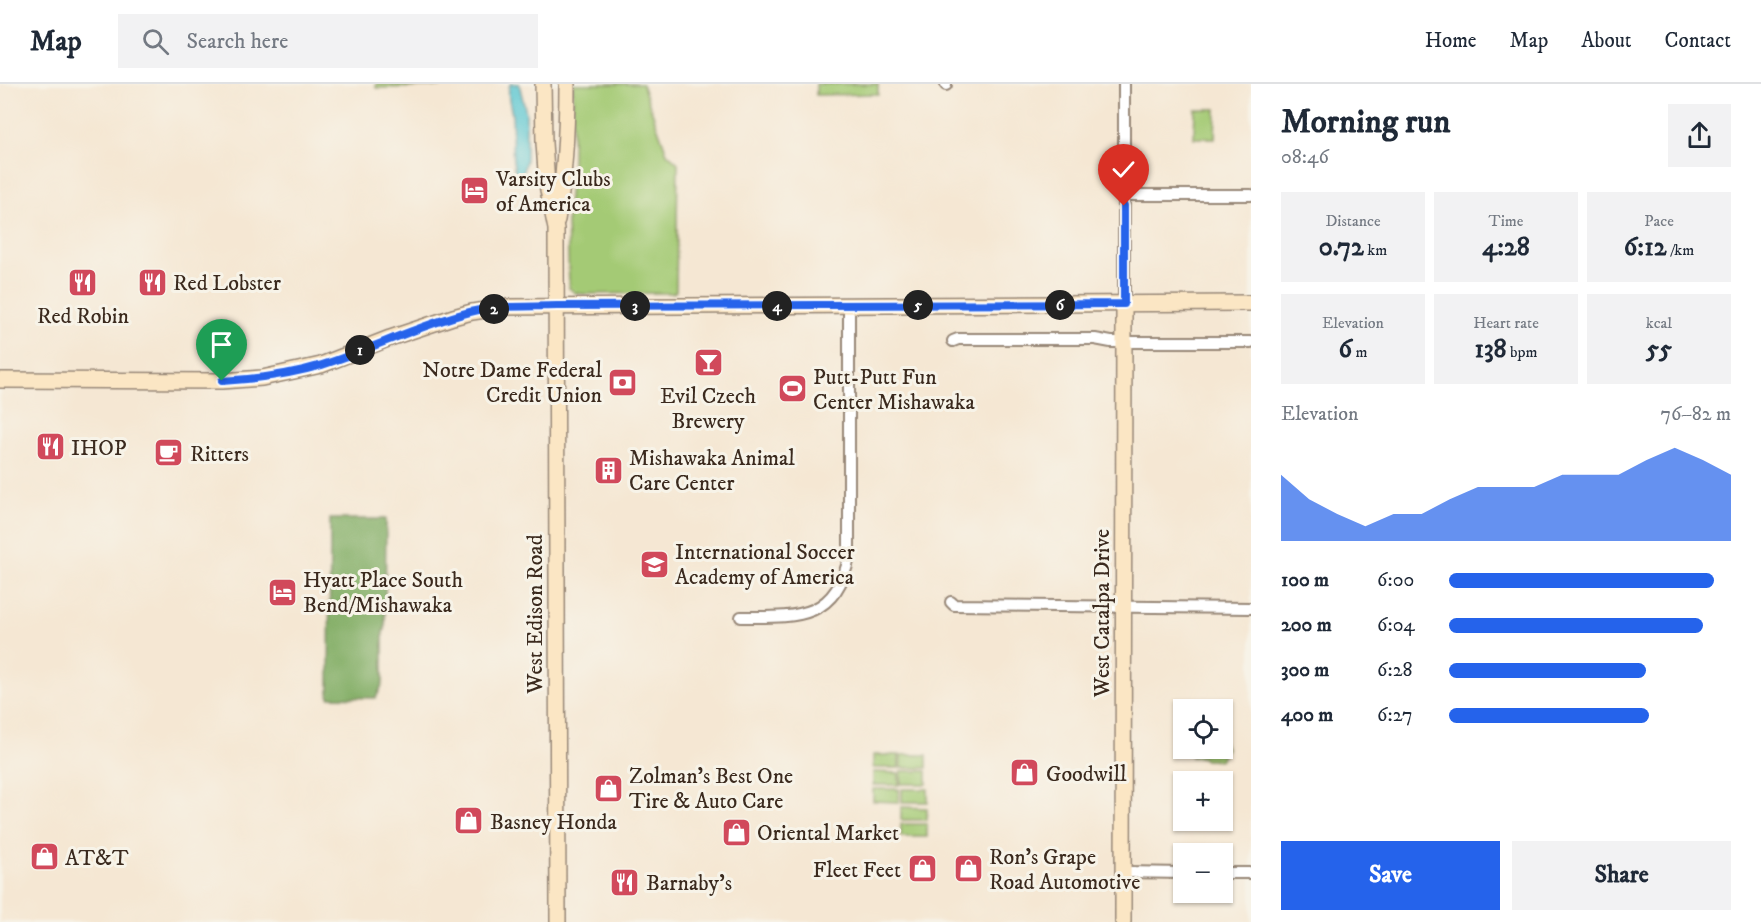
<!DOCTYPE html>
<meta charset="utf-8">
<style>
body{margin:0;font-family:"IM FELL DW Pica",serif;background:#f2f2f3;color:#1f2937;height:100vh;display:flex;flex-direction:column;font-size:22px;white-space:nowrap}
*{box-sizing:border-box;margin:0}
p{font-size:20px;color:#747a83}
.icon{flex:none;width:33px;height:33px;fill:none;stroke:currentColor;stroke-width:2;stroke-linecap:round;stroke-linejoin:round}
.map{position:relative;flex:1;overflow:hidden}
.details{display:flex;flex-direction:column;background:#fff;width:510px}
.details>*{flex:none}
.buttons{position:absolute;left:1173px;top:615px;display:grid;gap:12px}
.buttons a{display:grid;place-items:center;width:60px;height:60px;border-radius:0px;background:#fff;box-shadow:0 2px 4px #0004;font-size:30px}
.pin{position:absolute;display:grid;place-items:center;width:51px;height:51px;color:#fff;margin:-62px -26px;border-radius:50% 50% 50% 0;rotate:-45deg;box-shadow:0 0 6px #0007}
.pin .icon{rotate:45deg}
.km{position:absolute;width:30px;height:30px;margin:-15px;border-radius:50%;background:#222;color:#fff;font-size:16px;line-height:30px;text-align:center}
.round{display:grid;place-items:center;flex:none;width:63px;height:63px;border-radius:0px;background:#f2f2f3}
.overview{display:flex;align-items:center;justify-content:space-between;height:102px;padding:0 30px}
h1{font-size:33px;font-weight:800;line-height:45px}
.metrics{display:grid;grid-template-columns:repeat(3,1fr);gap:9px;height:102px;padding:6px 30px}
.metrics div{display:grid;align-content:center;border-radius:0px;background:#f2f2f3;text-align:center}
.metrics b{font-size:26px;font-weight:800}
.metrics small{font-size:16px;font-weight:400}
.metrics p{font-size:16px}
.chart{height:168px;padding:12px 30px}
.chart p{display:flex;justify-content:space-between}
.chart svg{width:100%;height:108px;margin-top:6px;fill:#2563eb;opacity:.7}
.action{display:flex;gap:12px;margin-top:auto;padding:12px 30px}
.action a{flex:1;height:69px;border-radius:0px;background:#2563eb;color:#fff;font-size:24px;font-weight:800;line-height:69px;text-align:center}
.action a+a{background:#f2f2f3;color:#1f2937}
ul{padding:0 30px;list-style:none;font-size:20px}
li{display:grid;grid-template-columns:96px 72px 1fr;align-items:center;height:45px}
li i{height:15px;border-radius:8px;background:#2563eb}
header{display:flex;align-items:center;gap:36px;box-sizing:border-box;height:84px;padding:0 30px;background:#fff;border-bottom:2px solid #e0e1e3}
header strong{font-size:28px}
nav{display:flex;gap:33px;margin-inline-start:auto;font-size:21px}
.search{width:420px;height:54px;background:#f2f2f3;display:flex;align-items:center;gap:15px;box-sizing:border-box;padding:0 21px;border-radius:0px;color:#747a83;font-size:22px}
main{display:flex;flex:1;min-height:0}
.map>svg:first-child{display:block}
</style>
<header>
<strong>Map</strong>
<div class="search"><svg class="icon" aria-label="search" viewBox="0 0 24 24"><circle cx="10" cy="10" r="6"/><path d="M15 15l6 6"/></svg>Search here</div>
<nav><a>Home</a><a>Map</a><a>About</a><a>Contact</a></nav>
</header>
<main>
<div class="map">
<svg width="1251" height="838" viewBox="0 0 1251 838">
<rect width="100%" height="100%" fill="#f7f3e8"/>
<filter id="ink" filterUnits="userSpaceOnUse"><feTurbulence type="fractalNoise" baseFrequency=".0167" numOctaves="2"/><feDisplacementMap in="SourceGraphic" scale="12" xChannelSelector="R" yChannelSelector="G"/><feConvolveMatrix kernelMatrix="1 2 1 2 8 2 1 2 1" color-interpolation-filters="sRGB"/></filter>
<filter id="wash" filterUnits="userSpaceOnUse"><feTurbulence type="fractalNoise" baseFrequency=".008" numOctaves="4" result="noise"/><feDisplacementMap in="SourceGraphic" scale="24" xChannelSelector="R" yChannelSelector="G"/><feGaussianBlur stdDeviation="1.35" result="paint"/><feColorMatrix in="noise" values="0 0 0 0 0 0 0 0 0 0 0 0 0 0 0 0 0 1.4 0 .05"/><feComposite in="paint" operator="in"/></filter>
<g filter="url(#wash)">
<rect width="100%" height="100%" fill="#f5e7d3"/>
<g fill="#a4ca74" stroke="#707a49" stroke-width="1.5">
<path d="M 376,0 L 440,0 L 440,3 L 376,4 Z"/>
<path d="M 573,0 L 642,0 L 667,69 L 678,79 L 676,207 L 673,209 L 583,210 L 575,209 L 569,204 L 567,134 L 572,78 Z"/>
<path d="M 816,0 L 878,0 L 878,10 L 816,11 Z"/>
<path d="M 1195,25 L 1216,25 L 1215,54 L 1194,54 Z"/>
<path d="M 1223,657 L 1226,665 L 1220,676 L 1205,676 L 1201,673 L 1191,673 L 1191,665 L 1222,664 Z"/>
<rect x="873" y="671" width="26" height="13"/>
<rect x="901" y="671" width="26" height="13"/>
<rect x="901" y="687" width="26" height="13"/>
<path d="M 873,688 L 899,689 L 899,701 L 873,701 Z"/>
<path d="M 873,705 L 899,705 L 899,718 L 873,717 Z"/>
<rect x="902" y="705" width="26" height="13"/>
<path d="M 901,723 L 927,724 L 927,736 L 901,736 Z"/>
<rect x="901" y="740" width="26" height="13"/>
</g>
<path fill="#83ae66" stroke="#5f6c42" stroke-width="1.5" d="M 330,435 L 386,435 L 385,546 L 383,547 L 383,599 L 376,614 L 329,613 Z"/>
<path fill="#59c6d1" stroke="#4a7878" stroke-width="1.5" d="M 510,0 L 519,0 L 526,28 L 526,76 L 521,96 C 508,87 514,48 512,32 C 511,20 506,13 510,0 Z"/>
</g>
<g filter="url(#ink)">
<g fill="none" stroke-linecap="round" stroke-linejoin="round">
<defs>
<g id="street">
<path d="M 946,1 L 946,0"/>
<path d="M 1124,111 L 1251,111"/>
<path d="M 1124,220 L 1124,0"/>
<path d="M 953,257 L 958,255 L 1095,255 L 1111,258 L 1251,258"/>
<path d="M 951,518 L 954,521 L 1251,524"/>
<path d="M 741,533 C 794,533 836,537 849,473 L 849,222"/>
<path d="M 1124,788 L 1184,789"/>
<path d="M 1222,789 L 1251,789"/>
</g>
<g id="secondary">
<path d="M 543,0 L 544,59 L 547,101 L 556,145 L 558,838"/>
<path d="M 557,136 C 565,91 567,46 567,0"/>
<path d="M 0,296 L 222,297 L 262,294 L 321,281 L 390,254 L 453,233 L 472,228 L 505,223 L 1251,219"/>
<path d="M 1123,838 L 1124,220"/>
</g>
</defs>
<use href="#street" stroke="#988878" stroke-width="14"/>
<use href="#secondary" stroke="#988878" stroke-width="18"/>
<use href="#street" stroke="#fff" stroke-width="10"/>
<use href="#secondary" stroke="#fbe6c4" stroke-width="15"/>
</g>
</g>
<g fill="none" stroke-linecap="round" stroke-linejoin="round" filter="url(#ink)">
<defs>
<path id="route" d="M 222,297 C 256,295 289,291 322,281 C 372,265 419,241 470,228 C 498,221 528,223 557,222 L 1124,220 L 1124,122"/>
</defs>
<use href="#route" stroke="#fff" stroke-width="12"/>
<use href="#route" stroke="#2563eb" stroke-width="8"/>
</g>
<defs>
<symbol id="hotel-square" viewBox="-11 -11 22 22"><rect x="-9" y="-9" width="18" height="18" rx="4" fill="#d1495b" stroke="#f7f3e8"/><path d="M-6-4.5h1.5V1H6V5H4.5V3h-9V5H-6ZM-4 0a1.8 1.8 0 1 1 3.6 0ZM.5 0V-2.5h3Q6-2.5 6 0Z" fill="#fff"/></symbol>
<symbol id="restaurant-square" viewBox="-11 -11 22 22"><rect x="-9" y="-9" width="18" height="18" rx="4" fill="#d1495b" stroke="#f7f3e8"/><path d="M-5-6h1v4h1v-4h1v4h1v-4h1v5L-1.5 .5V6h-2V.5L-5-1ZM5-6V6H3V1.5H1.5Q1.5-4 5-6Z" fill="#fff"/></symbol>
<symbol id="bar-square" viewBox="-11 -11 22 22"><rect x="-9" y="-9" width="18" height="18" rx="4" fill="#d1495b" stroke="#f7f3e8"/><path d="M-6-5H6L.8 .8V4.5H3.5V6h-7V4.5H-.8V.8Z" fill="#fff"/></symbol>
<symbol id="bank-square" viewBox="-11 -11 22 22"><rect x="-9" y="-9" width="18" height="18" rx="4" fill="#d1495b" stroke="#f7f3e8"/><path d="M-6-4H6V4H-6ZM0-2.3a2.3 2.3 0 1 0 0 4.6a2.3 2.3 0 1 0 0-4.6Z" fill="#fff"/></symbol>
<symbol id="stadium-square" viewBox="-11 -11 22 22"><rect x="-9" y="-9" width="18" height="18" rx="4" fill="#d1495b" stroke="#f7f3e8"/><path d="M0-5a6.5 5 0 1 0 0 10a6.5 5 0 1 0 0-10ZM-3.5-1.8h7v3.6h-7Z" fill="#fff"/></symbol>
<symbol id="cafe-square" viewBox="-11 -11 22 22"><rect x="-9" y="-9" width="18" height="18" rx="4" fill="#d1495b" stroke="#f7f3e8"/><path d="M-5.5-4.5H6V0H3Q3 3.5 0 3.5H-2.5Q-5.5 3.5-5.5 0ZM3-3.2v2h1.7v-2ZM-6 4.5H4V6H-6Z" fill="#fff"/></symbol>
<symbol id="building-square" viewBox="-11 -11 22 22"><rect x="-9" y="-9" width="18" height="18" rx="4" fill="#d1495b" stroke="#f7f3e8"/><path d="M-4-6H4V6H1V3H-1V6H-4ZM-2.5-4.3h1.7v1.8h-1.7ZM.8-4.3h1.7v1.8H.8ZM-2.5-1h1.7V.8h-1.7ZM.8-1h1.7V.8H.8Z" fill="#fff"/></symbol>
<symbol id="school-square" viewBox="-11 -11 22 22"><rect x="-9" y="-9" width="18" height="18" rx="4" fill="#d1495b" stroke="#f7f3e8"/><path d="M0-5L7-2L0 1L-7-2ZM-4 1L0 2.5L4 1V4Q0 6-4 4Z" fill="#fff"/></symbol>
<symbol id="shop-square" viewBox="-11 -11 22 22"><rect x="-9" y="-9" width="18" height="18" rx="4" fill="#d1495b" stroke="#f7f3e8"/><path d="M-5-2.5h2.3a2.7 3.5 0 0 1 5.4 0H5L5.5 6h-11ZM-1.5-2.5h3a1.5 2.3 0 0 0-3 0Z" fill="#fff"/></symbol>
</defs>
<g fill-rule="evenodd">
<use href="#hotel-square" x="458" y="90" width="33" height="33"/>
<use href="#restaurant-square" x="136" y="182" width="33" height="33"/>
<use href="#restaurant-square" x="66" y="182" width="33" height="33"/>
<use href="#bar-square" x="692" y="262" width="33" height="33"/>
<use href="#bank-square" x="606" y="282" width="33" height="33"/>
<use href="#stadium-square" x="776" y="288" width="33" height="33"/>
<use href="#restaurant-square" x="34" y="346" width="33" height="33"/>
<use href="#cafe-square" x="152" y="352" width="33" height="33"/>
<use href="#building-square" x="592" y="370" width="33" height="33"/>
<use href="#school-square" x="638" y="464" width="33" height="33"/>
<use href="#hotel-square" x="266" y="492" width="33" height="33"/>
<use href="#shop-square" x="1008" y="672" width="33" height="33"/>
<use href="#shop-square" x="592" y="688" width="33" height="33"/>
<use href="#shop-square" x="452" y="720" width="33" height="33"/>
<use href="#shop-square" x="720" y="732" width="33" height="33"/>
<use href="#shop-square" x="28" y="756" width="33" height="33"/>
<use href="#shop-square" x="906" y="768" width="33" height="33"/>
<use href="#shop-square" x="952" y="768" width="33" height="33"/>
<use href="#restaurant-square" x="608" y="782" width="33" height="33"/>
</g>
<g text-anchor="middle" stroke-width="6" stroke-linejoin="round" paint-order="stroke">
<g font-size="22" fill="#3b2a1e" stroke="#f7f3e8" text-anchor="start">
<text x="496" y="102">Varsity Clubs<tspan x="496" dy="25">of America</tspan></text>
<text x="173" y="206">Red Lobster</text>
<text x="83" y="239" text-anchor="middle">Red Robin</text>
<text x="602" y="293" text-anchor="end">Notre Dame Federal<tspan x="602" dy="25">Credit Union</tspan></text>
<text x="813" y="300">Putt-Putt Fun<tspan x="813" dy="25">Center Mishawaka</tspan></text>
<text x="708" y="319" text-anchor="middle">Evil Czech<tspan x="708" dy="25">Brewery</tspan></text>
<text x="71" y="371">IHOP</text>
<text x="190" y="377">Ritters</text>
<text x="629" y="381">Mishawaka Animal<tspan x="629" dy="25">Care Center</tspan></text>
<text x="675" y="475">International Soccer<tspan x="675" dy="25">Academy of America</tspan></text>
<text x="303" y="503">Hyatt Place South<tspan x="303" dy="25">Bend/Mishawaka</tspan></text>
<text x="1046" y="697">Goodwill</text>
<text x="629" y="699">Zolman's Best One<tspan x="629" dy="25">Tire &amp; Auto Care</tspan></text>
<text x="490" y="745">Basney Honda</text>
<text x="757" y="756">Oriental Market</text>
<text x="989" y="780">Ron's Grape<tspan x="989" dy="25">Road Automotive</tspan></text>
<text x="65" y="781">AT&amp;T</text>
<text x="901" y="793" text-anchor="end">Fleet Feet</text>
<text x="646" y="806">Barnaby's</text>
</g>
<g font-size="22" fill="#3b2a1e" stroke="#f7f3e8">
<text transform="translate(1101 529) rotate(-90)" y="8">West Catalpa Drive</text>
<text transform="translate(534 530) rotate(-90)" y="8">West Edison Road</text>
</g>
</g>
</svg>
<div class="buttons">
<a><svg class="icon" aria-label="locate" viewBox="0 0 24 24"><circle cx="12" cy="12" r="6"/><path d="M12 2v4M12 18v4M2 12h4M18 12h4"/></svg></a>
<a>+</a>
<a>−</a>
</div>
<div class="pin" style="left:222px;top:297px;background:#1e9e55"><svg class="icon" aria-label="arrive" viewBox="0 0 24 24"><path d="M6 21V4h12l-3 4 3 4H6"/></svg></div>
<div class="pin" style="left:1124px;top:122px;background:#d93025"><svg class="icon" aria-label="check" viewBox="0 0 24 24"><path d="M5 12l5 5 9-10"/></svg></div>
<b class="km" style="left:360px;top:266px">1</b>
<b class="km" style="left:494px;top:225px">2</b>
<b class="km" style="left:635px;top:222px">3</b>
<b class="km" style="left:777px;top:222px">4</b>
<b class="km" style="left:918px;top:221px">5</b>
<b class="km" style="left:1060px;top:221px">6</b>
</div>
<section class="details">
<div class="overview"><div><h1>Morning run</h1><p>08:46</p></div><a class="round"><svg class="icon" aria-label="share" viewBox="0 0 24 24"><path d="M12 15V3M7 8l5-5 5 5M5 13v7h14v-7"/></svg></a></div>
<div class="metrics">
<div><p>Distance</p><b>0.72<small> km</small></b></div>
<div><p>Time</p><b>4:28</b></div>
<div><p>Pace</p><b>6:12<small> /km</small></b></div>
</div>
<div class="metrics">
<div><p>Elevation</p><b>6<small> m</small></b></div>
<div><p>Heart rate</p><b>138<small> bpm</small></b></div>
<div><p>kcal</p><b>55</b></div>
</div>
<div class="chart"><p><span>Elevation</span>76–82 m</p>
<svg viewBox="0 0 160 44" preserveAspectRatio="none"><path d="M0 44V17L10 27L20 33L30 38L40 33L50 33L60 27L70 22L80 22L90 22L100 17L110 17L120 17L130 11L140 6L150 11L160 17V44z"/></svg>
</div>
<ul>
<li><b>100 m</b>6:00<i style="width:94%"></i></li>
<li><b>200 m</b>6:04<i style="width:90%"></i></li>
<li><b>300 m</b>6:28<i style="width:70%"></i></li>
<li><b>400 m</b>6:27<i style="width:71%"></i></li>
</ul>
<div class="action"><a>Save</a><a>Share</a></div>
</section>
</main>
